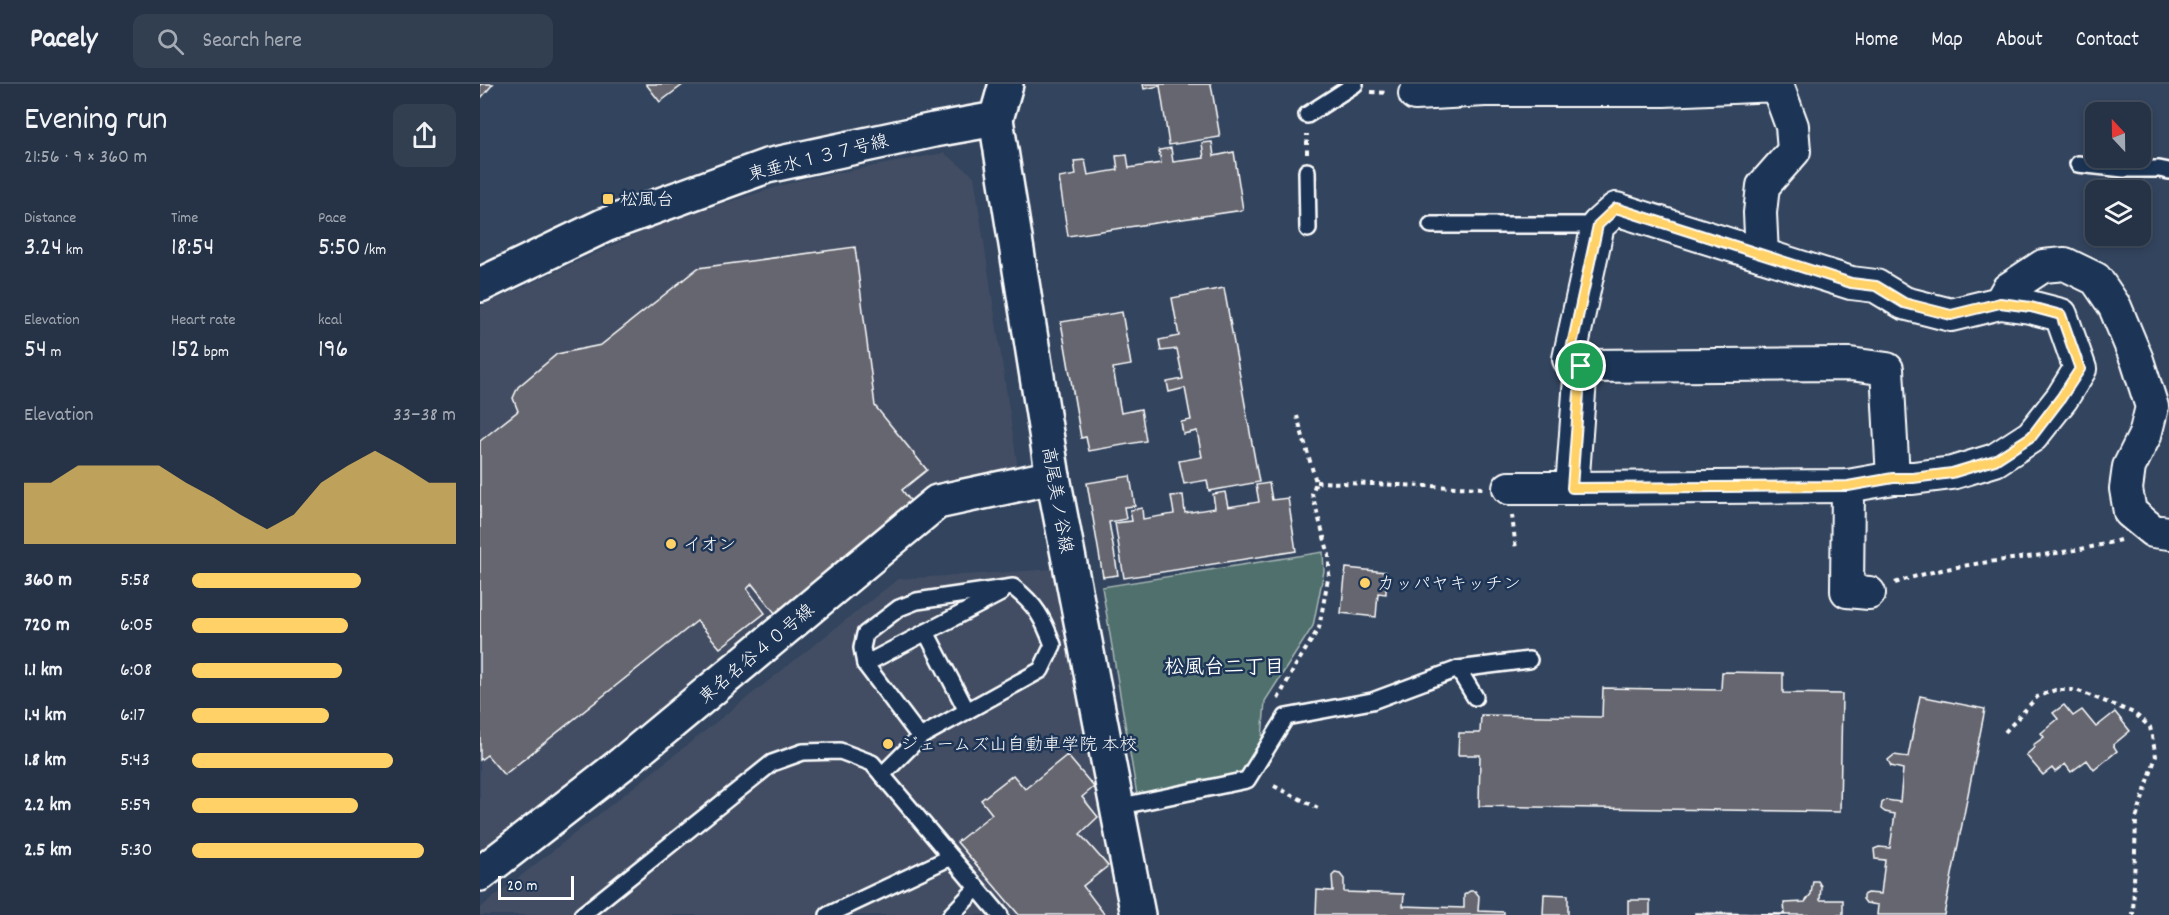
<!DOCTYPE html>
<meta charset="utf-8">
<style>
body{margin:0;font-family:Dekko,"Klee One",sans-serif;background:#323f51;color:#f1f3f6;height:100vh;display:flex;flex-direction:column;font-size:22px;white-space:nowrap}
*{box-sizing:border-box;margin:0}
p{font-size:20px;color:#a4aab3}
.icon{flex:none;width:33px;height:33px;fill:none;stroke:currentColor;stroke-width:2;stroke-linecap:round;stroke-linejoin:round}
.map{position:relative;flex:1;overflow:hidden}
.side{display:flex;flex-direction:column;background:#263346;width:480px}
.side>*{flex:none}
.needle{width:39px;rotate:338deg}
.fabs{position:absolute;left:1605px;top:18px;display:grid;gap:12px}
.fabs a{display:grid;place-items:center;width:66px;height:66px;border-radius:12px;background:#263346;box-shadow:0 3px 9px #0003,0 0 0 2px #424e5f;font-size:30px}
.scale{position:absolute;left:18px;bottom:15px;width:76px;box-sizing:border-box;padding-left:6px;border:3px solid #fff;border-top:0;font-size:16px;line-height:21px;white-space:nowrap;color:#fff;-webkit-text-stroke:4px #1d3557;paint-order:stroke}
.pin{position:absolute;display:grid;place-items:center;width:51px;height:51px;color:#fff;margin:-26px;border:3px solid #fff;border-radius:50%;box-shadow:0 2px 6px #0007}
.round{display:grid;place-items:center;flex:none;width:63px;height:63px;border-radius:12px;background:#323f51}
.head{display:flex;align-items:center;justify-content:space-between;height:102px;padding:0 24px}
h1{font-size:33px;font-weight:600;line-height:45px}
.stats{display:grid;grid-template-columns:repeat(3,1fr);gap:9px;height:102px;padding:6px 24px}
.stats div{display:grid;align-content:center}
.stats b{font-size:26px;font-weight:600}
.stats small{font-size:16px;font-weight:400}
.stats p{font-size:16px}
.chart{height:168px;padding:12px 24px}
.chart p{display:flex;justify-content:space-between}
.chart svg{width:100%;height:108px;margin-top:6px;fill:#ffd166;opacity:.7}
ul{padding:0 24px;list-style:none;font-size:20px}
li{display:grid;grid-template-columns:96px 72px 1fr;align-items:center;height:45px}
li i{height:15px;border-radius:8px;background:#ffd166}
header{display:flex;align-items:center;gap:36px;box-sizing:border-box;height:84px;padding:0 30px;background:#263346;border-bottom:2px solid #424e5f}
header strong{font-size:28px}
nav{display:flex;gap:33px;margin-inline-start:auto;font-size:21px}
.search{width:420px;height:54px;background:#323f51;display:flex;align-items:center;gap:15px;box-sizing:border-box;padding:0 21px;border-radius:12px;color:#a4aab3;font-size:22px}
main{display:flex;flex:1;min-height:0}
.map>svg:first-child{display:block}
</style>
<header>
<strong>Pacely</strong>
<div class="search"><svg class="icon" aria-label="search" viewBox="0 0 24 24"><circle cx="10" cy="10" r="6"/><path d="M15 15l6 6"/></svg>Search here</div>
<nav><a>Home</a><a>Map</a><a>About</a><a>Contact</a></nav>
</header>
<main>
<section class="side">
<div class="head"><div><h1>Evening run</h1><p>21:56 · 9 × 360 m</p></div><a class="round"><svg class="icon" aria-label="share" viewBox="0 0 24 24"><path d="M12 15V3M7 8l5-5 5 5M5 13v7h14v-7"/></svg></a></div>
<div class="stats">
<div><p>Distance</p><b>3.24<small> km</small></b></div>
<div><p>Time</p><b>18:54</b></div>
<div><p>Pace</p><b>5:50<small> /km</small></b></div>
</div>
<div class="stats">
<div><p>Elevation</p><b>54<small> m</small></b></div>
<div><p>Heart rate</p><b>152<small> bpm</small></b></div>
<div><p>kcal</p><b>196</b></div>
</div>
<div class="chart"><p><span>Elevation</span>33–38 m</p>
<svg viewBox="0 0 160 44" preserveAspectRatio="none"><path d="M0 44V19L10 19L20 12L30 12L40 12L50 12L60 19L70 25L80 32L90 38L100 32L110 19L120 12L130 6L140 12L150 19L160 19V44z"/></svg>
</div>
<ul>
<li><b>360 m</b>5:58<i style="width:64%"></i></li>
<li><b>720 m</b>6:05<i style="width:59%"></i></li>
<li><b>1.1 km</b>6:08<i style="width:57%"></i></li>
<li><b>1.4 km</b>6:17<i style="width:52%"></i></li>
<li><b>1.8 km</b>5:43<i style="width:76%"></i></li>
<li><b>2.2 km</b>5:59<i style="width:63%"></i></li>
<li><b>2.5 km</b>5:30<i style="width:88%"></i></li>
</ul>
</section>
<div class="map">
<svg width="1689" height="831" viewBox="0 0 1689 831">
<rect width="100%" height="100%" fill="#33445e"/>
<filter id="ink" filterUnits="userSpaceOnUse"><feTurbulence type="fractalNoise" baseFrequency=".0167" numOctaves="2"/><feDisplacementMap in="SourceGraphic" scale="12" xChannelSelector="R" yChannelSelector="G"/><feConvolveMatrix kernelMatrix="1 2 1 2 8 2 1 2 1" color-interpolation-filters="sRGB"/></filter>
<g filter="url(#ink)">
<g fill="#424e63">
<path d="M 464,69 L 494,92 L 538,385 L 459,400 L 0,771 L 0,223 L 183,138 L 320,96 Z"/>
<path d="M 575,485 L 640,831 L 0,831 L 0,824 L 418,495 Z"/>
</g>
<path fill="#506f6d" stroke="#a8b7b6" stroke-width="1.5" d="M 843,468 L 844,487 L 833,542 L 785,617 L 782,655 L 765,688 L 657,711 L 622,503 Z"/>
<g fill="#666670" stroke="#fff" stroke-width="1.5">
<path d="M 0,0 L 13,0 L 0,15 Z"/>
<path d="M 166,0 L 204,0 L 180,18 Z"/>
<path d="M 663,0 L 731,0 L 740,53 L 689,61 L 680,2 L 664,5 Z"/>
<path d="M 732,58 L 734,72 L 754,68 L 763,126 L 588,152 L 579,94 L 596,91 L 594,77 L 605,76 L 608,91 L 638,86 L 636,72 L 647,71 L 649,84 L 681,79 L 679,66 L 691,64 L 693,78 L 724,74 L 722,59 Z"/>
<path d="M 375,163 L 395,322 L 447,386 L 422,406 L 432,419 L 295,529 L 272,500 L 267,505 L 285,529 L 240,564 L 217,537 L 24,691 L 7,671 L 0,676 L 0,357 L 38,327 L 33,314 L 38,303 L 77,270 L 121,261 L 218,184 Z"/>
<path d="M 744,204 L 779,398 L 729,407 L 727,396 L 704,400 L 699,377 L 722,373 L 717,347 L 703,350 L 701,338 L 711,336 L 705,304 L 689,308 L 687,298 L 703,295 L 697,265 L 681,267 L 679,256 L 699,252 L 692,214 Z"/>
<path d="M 642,228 L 651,281 L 633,284 L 641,329 L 661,325 L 666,357 L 609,367 L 606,353 L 601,354 L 581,238 Z"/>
<path d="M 650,392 L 655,422 L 644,423 L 646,435 L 629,438 L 638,491 L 623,493 L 607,399 Z"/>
<path d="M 789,399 L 792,416 L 808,414 L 816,467 L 644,494 L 635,439 L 652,437 L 650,426 L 662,424 L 663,435 L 694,430 L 691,412 L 703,411 L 705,429 L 735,424 L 733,410 L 745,408 L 748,423 L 779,418 L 776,401 Z"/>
<path d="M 866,484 L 906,488 L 906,510 L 898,509 L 896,533 L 861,529 Z"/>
<path d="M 1242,588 L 1303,589 L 1303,609 L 1362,610 L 1360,728 L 999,722 L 1000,671 L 978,671 L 979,649 L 1000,649 L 1001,631 L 1122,633 L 1123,604 L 1241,606 Z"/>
<path d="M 1440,612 L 1505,625 L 1464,831 L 1397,831 L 1398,821 L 1386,819 L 1383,815 L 1383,811 L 1387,809 L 1401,810 L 1405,776 L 1395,775 L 1394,765 L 1399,763 L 1410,764 L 1415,730 L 1405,728 L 1401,725 L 1402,719 L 1406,716 L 1420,718 L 1423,685 L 1411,682 L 1408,676 L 1414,671 L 1428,673 Z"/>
<path d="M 1584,621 L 1593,632 L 1602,626 L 1616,643 L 1635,628 L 1650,647 L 1633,661 L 1637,667 L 1614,686 L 1607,676 L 1591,688 L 1585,680 L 1575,688 L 1572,684 L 1563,691 L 1546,671 L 1555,663 L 1553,661 L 1564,653 L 1561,649 L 1578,635 L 1573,629 Z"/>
<path d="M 587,671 L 614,703 L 602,713 L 618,733 L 600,750 L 628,782 L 603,802 L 625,831 L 539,831 L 477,758 L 512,730 L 501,716 L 533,691 L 545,705 Z"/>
<path d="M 855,789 L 860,790 L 864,795 L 864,808 L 924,810 L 923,822 L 984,824 L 984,811 L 990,807 L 995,807 L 999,812 L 998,827 L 1024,828 L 1024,831 L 836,831 L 837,806 L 853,807 L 852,792 Z"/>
<path d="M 1333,797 L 1338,797 L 1341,802 L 1340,816 L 1363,816 L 1363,831 L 1215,831 L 1215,829 L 1305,830 L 1304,819 L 1325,818 L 1331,810 Z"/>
<path d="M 1064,810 L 1088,811 L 1088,831 L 1063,831 Z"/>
<rect x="1148" y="816" width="22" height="15"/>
</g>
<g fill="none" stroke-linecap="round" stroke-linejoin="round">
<defs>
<g id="lane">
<path d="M 827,31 L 875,0"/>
<path d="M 1598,80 L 1644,85 L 1679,85 L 1689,87"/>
<path d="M 827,87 L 828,145"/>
<path d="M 951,141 L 1118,141"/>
<path d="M 446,548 L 487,627"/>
<path d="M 385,580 L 521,509"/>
<path d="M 978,585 L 995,613"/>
<path d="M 402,691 L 440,653 L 561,586 L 573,561 C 563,534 556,521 533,503 L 437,517 L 419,524 L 385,550 L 382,564 L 385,580 L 440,653"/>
<path d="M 637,723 L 767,696 L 806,633 L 892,617 L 978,585 L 1049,576"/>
<path d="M 102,831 L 292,679 L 323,668 L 360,667 L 392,679 L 520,831"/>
<path d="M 348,831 L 471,773"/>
<path d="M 471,831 L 497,804"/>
</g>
<g id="street">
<path d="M 935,10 L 1005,6 L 1184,6 L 1297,1 L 1312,42 L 1314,67 L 1283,102 L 1280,129 L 1282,171"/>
<path d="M 1520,219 L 1550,223 L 1581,231 L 1600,285 L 1582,314 L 1552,352 L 1515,376 L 1472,389 L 1433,394 L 1413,394 L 1368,402 L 1092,404 L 1101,282 L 1089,275 L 1118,141 L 1136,125 L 1371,199 L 1396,202 L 1424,219 L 1471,231 L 1520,219 L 1528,205 L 1563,182 L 1585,180 L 1616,195 L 1635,223 L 1657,276 L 1672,323 L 1665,351 L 1649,383 L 1646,405 L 1650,428 L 1673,447 L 1689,449"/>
<path d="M 1101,282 L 1370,280 L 1407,285 L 1413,394"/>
<path d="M 1368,402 L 1367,507 L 1389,509"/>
<path d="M 1029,404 L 1092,404"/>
</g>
<g id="secondary">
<path d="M 526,0 L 516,35 L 573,393 L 658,831"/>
<path d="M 0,201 L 125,141 L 287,82 L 454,46 L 516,35"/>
<path d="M 0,790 L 143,679 L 457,418 L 573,393"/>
</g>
</defs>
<use href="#lane" stroke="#fff" stroke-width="20"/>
<use href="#street" stroke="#fff" stroke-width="36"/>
<use href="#secondary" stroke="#fff" stroke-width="38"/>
<g stroke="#fff" stroke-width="4" stroke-dasharray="4.5 4.5" stroke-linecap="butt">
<path d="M 891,8 L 907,9"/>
<path d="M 827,70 L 827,50"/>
<path d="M 836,398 L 1003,404"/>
<path d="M 1032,431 L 1036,466"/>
<path d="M 1415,499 C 1487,473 1566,477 1640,456"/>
<path d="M 798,615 L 816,581 L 839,544 L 849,489 L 849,471 L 832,410 L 836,398 L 817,332"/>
<path d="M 1525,648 L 1557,613 L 1575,606 L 1596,606 L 1654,629 L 1670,643 L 1676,672 L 1656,735 L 1653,831"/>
<path d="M 794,702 L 838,724"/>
</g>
<use href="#lane" stroke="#1d3557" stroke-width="15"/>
<use href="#street" stroke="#1d3557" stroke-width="32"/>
<use href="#secondary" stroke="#1d3557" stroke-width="33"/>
</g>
</g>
<g fill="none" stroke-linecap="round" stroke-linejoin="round" filter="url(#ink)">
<defs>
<path id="route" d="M 1136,124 L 1371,199 L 1396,202 L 1424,219 L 1471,231 L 1520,219 L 1551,223 L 1581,231 L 1600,285 L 1581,314 L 1552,352 L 1515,376 L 1472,389 L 1433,394 L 1413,394 L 1368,402 L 1092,404 L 1101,282 L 1089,275 L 1118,141 Z"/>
</defs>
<use href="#route" stroke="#fff" stroke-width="12"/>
<use href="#route" stroke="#ffd166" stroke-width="8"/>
</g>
<g fill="#ffd166" stroke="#1d3557" stroke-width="2">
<rect x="122" y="109" width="12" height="12" rx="3"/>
<circle cx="191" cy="460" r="6"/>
<circle cx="885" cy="499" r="6"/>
<circle cx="408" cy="660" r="6"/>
</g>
<g text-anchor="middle" stroke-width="5" stroke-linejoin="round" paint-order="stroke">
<g font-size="18" fill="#fff" stroke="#1d3557">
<text transform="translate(338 73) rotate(-14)" y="6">東垂水１３７号線</text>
<text transform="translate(578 416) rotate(80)" y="6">高尾美ノ谷線</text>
<text transform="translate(276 569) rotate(-40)" y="6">東名名谷４０号線</text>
</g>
<g font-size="18" fill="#fff" stroke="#1d3557" text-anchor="start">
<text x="140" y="121">松風台</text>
<text x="203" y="466">イオン</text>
<text x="897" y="505">カッパヤキッチン</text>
<text x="420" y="666">ジェームズ山自動車学院 本校</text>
</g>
<g font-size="20" font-weight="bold" fill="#fff" stroke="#1d3557">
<text x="744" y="589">松風台二丁目</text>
</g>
</g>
</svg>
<div class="fabs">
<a><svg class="needle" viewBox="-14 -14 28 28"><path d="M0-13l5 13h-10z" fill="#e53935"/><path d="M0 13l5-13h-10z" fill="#a4aab3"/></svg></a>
<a><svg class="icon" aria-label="layers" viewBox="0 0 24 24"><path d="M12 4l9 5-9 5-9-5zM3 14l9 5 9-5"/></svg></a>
</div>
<div class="scale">20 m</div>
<div class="pin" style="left:1101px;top:282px;background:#1e9e55"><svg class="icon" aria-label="arrive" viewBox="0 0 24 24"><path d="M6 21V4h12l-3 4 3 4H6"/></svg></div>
</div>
</main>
